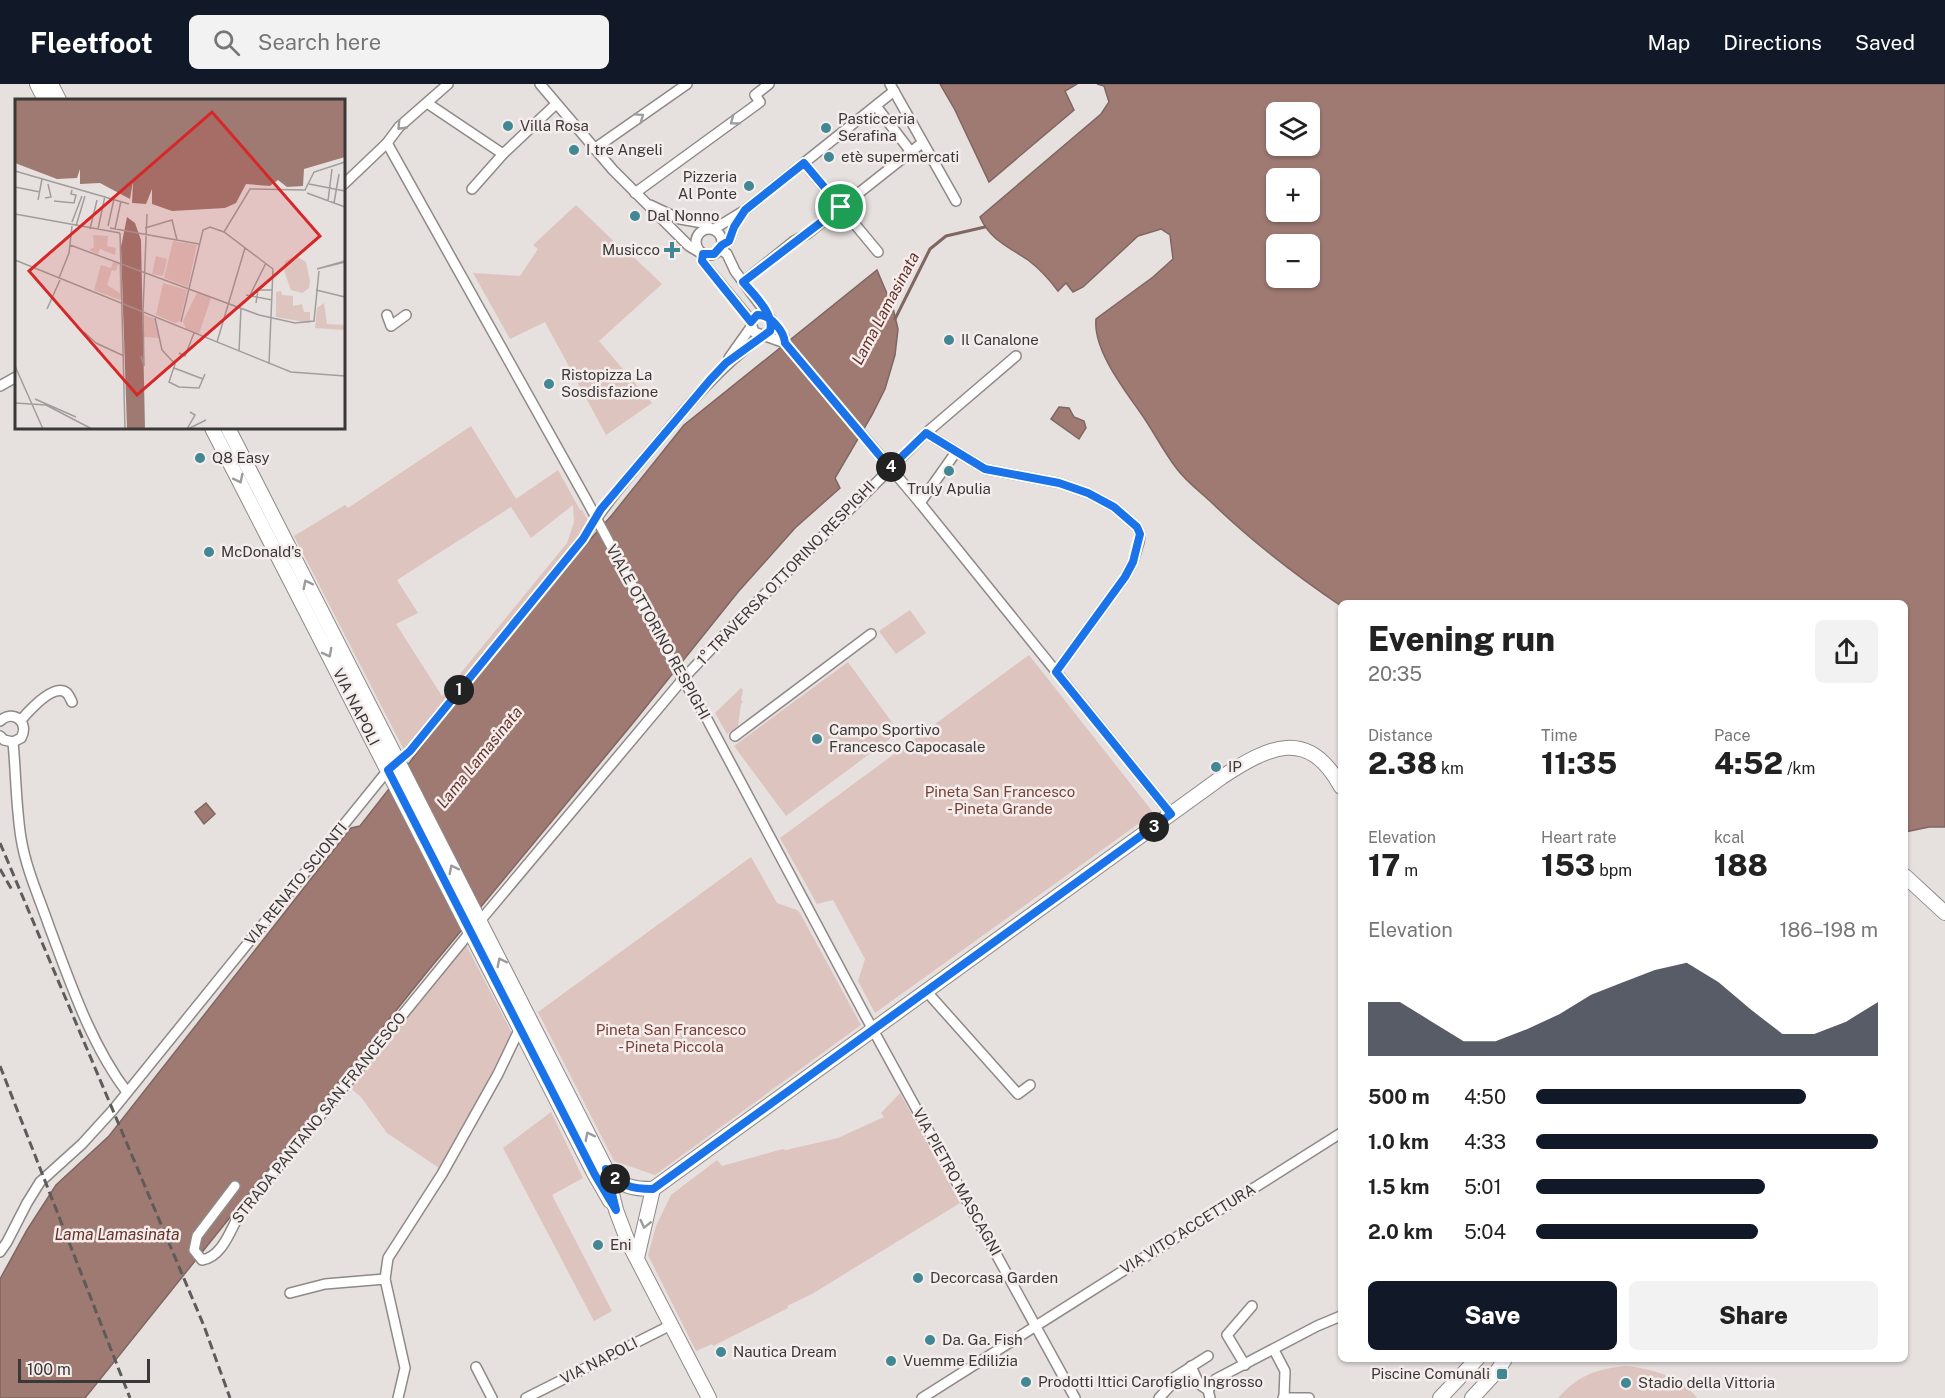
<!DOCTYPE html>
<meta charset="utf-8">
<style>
body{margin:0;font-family:"Public Sans",sans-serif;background:#f2f2f2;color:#222;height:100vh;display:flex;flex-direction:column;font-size:22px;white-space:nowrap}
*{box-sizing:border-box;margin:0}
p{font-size:20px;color:#767676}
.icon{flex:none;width:33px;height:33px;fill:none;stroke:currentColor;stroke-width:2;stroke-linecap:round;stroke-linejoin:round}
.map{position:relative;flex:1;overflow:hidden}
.sheet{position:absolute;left:1338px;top:516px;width:570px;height:762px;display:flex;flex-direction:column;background:#fff;border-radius:9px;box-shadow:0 2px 4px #0004}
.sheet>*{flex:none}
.tools{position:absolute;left:1266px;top:18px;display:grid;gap:12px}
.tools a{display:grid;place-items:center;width:54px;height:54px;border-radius:9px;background:#fff;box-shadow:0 2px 4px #0004;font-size:30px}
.scale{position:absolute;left:18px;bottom:15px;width:132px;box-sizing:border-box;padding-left:6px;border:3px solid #3b3938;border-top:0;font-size:16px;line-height:21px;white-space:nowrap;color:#3b3938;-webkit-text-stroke:4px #f4edec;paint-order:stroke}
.pin{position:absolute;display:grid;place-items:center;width:51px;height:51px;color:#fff;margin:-26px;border:3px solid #fff;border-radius:50%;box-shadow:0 2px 6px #0007}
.km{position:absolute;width:30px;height:30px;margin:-15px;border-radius:50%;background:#222;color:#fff;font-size:16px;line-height:30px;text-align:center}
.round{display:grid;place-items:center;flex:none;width:63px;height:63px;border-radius:9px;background:#f2f2f2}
.overview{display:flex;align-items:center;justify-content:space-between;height:102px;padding:0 30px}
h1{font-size:33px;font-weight:800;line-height:45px}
.figures{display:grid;grid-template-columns:repeat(3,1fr);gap:9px;height:102px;padding:6px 30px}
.figures div{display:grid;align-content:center}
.figures b{font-size:30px;font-weight:800}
.figures small{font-size:16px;font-weight:400}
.figures p{font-size:16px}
.chart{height:168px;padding:12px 30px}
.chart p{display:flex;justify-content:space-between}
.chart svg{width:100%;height:108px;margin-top:6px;fill:#111827;opacity:.7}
.cta{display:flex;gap:12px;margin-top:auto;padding:12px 30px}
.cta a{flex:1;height:69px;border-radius:9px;background:#111827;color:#fff;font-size:24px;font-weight:800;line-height:69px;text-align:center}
.cta a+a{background:#f2f2f2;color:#222}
ul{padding:0 30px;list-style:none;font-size:20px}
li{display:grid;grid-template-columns:96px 72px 1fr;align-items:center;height:45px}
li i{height:15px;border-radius:8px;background:#111827}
header{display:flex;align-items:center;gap:36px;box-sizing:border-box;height:84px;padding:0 30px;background:#111827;color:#fff}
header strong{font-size:28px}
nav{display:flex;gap:33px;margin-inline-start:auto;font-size:21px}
.search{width:420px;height:54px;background:#f2f2f2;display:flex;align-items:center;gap:15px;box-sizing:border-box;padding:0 21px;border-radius:9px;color:#767676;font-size:22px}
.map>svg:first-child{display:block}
</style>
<header>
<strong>Fleetfoot</strong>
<div class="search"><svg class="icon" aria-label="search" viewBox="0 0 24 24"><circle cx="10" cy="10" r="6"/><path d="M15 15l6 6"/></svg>Search here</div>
<nav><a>Map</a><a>Directions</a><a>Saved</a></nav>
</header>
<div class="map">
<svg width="1945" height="1314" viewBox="0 0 1945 1314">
<rect width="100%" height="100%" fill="#e6e0de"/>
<g fill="#ddc4bf" fill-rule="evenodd">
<path d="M 576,121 L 624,167 L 626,166 L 662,200 L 599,257 L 652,319 L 606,351 L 545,238 L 510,255 L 473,189 L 520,192 L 538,165 L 533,161 Z"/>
<path d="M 471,342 L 516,415 L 558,386 L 580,426 L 582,426 L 589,438 L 586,446 L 412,659 L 404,666 L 294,452 L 345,421 L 348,424 ZM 573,421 L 574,438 L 567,459 L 442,612 L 396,540 L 418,529 L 397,496 L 511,423 L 531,454 Z"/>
<path d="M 910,526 L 926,549 L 896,570 L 879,547 Z"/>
<path d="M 1029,571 L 1152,727 L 1152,730 L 875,929 L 858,897 L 865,875 L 833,816 L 817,820 L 780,754 Z"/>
<path d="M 848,578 L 899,648 L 786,732 L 734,662 Z"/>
<path d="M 741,604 L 743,606 L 741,616 L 743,618 L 741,620 L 738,642 L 727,650 L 715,629 Z"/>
<path d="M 751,773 L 777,819 L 797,826 L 800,829 L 861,941 L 655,1091 L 614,1077 L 538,928 Z"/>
<path d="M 464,857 L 513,951 L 496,987 L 439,1084 L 387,1049 L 361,1013 L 348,1002 Z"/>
<path d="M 900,1009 L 960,1119 L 812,1210 L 787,1222 L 788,1224 L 713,1262 L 712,1260 L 696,1267 L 648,1171 L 656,1142 L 671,1111 L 717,1076 L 722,1082 L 783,1065 L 786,1066 L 838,1054 L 884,1033 L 881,1029 Z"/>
<path d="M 551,1028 L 583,1094 L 552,1111 L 612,1227 L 594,1237 L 503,1064 Z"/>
<path d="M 1626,1282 C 1652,1285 1680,1292 1697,1314 L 1558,1314 C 1578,1291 1597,1285 1626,1282 Z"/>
</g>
<g fill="#9e7a72" stroke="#806661" stroke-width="1.5" fill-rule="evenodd">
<path d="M 940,0 L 1077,0 L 1065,7 L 1074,26 L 989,98 L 954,24 Z"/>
<path d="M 1097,0 L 1945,0 L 1945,743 L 1929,743 L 1905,748 L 1905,519 L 1341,519 L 1341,522 C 1294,490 1250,456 1210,417 C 1199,407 1186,397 1177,385 C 1163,367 1153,346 1140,328 C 1123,304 1093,265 1096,235 L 1153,193 L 1173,175 L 1170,151 L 1161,145 L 1138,152 L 1083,203 L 1073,208 L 1066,199 L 1058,207 C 1049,195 1040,185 1028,176 C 1009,163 990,156 980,133 L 1101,30 L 1109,18 L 1104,2 ZM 1310,28 L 1310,62 L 1276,62 L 1276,28 ZM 1310,94 L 1310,128 L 1276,128 L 1276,94 ZM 1276,160 L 1310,160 L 1310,194 L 1276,194 Z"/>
<path d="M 877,186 L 893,224 L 898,245 L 895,271 L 885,305 L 872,331 L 835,394 L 840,404 L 795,444 L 738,508 L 633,639 L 427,888 L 85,1314 L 0,1314 L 0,1195 L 27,1146 L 56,1101 L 109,1052 L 351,744 L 360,742 L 410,678 L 443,633 L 578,469 L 612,431 L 684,341 Z"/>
<path d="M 1059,323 L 1069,324 L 1074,333 L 1084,337 L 1086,344 L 1079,355 L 1051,335 Z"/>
<path d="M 206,719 L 215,730 L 204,740 L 195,728 Z"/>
</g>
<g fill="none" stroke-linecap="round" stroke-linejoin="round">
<path stroke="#806661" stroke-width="3" d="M 895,235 L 930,165 L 946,152 L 985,143"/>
<defs>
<g id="street">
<path d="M 540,0 L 613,86 L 689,162 L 699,168"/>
<path d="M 890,0 L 956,117"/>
<path d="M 427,19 L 503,70"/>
<path d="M 876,22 L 911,68"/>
<path d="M 387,59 L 586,415 L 679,589 L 707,635 L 866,933 L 1075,1314"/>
<path d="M 594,65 L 687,0"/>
<path d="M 804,79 L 878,168"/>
<path d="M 344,100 L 387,59 L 399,43 L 448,0"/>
<path d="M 472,105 L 503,70 L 556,20"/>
<path d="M 635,109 L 760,18 L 755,11 L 769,0"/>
<path d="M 650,121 L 680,135 L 703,139 L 710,144"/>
<circle cx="709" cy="158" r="13"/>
<path d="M 714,145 L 745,126 L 894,7"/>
<path d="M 722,161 L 729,157 L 734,143 L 743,128"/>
<path d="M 720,165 L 727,170 L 735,187 L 784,253 L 785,259 L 920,419 L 1171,730"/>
<path d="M 703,170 L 702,177 L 749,234 L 754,248 L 785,259"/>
<path d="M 743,198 L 794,157 L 807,150 L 922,59"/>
<path d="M 387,231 L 391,242 L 406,231"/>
<path d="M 729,274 L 751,243"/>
<path d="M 0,302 L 16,293"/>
<path d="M 926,349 L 985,385 L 1059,399 L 1088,409 L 1114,423 L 1137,443 L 1140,450 L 1139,458 L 1133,478 L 1125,493 L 1056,588"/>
<path d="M 920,419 L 956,368"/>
<path d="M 21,636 C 28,628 50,603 63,607 C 68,608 70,614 72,618"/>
<path d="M 0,637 C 13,625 30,638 21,654 L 13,658 L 4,656 L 0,652"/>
<path d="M 735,652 L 871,550"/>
<path d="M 13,658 C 16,690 16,723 21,754 C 26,785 39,813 49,842 C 70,898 91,961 127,1008"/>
<path d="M 480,837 L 683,595 L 729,546 L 926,349 L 1016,272"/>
<path d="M 927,908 L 1018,1010 L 1030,1001"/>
<path d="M 235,1102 L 197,1152 L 194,1166 L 202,1176 C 222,1173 230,1147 239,1131 L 471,847"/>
<path d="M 0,1168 L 7,1158 L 27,1119 L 40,1098 L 82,1060 L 113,1026 L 388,686 L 410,667 L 583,455 C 604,421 630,391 656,360 C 688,321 720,282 762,252"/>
<path d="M 290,1209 L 325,1200 L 385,1195"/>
<path d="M 1274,1266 L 1285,1287 L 1284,1313"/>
<path d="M 1245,1281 L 1227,1251 L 1252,1222"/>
<path d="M 1191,1282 L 1199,1300 L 1208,1306 L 1210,1314"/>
<path d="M 476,1283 L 492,1314"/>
<path d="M 1208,1306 L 1216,1295 L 1317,1242 L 1341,1232"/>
<path d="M 398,1314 L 405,1284 L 385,1195 L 388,1174 L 442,1090 L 498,990 L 520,944"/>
<path d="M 526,1314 L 671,1241"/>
<path d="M 922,1314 L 1341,1049"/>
<path d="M 1159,1314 L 1172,1300 L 1175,1293 L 1208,1272"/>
<path d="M 1283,1314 L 1309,1314"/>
</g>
<g id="secondary">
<path d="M 37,0 L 45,16"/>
<path d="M 51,0 L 59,16"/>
<path d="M 212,344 L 595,1091 L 610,1117"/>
<path d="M 228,344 L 606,1085 L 616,1126 L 628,1158 L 709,1314"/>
<path d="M 1905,792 L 1945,829"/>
<path d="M 608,1087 C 623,1103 632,1105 653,1105"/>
<path d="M 653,1105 L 1222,693 C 1268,663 1308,642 1341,703"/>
<path d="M 637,1174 L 653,1105"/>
<path d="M 1440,1314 L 1477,1275"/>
<path d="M 1472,1314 L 1498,1286 L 1505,1275"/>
</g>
</defs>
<use href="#street" stroke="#8f8987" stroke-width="12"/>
<use href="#secondary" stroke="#8f8987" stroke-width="16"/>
<use href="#street" stroke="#fff" stroke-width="9"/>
<use href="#secondary" stroke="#fff" stroke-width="14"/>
<g stroke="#5e5b5a" stroke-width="3" stroke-dasharray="9 4.5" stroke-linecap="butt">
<path d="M 0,759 L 204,1242 L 230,1314"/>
<path d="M 0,785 L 12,806"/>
<path d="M 0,982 L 130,1314"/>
</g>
</g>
<defs><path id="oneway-chevron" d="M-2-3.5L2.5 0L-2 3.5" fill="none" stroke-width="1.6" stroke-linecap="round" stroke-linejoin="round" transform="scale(1.5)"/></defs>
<g stroke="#9d9c9c">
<use href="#oneway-chevron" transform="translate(640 33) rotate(-35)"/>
<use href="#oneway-chevron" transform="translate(734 37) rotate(144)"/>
<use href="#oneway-chevron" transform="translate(401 42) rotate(134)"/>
<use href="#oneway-chevron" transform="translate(239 395) rotate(63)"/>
<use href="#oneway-chevron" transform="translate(307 500) rotate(-117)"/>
<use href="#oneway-chevron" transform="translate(328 569) rotate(62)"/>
<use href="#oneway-chevron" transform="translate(453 785) rotate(-117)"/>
<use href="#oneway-chevron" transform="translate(501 878) rotate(-117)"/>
<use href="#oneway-chevron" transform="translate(589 1052) rotate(-117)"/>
<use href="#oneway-chevron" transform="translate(645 1140) rotate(103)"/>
</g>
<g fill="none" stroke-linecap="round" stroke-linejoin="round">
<defs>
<path id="route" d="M 841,123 L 743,198 C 753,210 775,230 770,247 L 726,279 L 710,296 L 601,425 L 583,455 L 410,667 L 388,686 L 595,1091 L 616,1126 L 606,1085 C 622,1102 630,1105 653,1105 L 1171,730 L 1056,588 L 1125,493 L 1133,478 L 1140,450 L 1137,443 L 1114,423 L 1088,409 L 1059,399 L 985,385 L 926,349 L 890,384 L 785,259 C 784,247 770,230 757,231 L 751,238 L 702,177 L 703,170 L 714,170 L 722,161 L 729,157 L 734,143 L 745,126 L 804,79 L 841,123"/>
</defs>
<use href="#route" stroke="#fff" stroke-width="12"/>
<use href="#route" stroke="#1a73e8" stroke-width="8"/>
</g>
<g fill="#428794" stroke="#f4edec" stroke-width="2">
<circle cx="508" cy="42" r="6"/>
<circle cx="826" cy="44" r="6"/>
<circle cx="574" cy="66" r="6"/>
<circle cx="829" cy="73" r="6"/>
<circle cx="749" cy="102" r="6"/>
<circle cx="635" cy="132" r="6"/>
<path d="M669 157h6v6h6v6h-6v6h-6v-6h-6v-6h6z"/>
<circle cx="949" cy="256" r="6"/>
<circle cx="549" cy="300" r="6"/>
<circle cx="200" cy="374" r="6"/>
<circle cx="949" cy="387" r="6"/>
<circle cx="209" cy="468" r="6"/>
<circle cx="817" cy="655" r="6"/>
<circle cx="1216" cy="683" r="6"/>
<circle cx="598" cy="1161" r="6"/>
<circle cx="918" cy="1194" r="6"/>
<circle cx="930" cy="1256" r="6"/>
<circle cx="721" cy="1268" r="6"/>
<circle cx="891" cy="1277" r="6"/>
<rect x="1496" y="1284" width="12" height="12" rx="3"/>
<circle cx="1026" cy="1298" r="6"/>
<circle cx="1626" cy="1299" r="6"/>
</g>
<g text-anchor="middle" stroke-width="5" stroke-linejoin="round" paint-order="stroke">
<g font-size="15" fill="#3b3938" stroke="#f4edec" text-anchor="start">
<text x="838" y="40">Pasticceria<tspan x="838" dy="17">Serafina</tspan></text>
<text x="520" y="47">Villa Rosa</text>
<text x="586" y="71">I tre Angeli</text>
<text x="841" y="78">etè supermercati</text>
<text x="737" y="98" text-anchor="end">Pizzeria<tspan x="737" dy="17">Al Ponte</tspan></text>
<text x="647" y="137">Dal Nonno</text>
<text x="660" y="171" text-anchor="end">Musicco</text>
<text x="961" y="261">Il Canalone</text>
<text x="561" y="296">Ristopizza La<tspan x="561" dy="17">Sosdisfazione</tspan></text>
<text x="212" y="379">Q8 Easy</text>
<text x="949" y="410" text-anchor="middle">Truly Apulia</text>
<text x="221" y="473">McDonald's</text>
<text x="829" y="651">Campo Sportivo<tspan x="829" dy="17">Francesco Capocasale</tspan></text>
<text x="1228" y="688">IP</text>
<text x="610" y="1166">Eni</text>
<text x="930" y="1199">Decorcasa Garden</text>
<text x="942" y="1261">Da. Ga. Fish</text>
<text x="733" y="1273">Nautica Dream</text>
<text x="903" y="1282">Vuemme Edilizia</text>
<text x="1490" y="1295" text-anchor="end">Piscine Comunali</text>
<text x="1038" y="1303">Prodotti Ittici Carofiglio Ingrosso</text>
<text x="1638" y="1304">Stadio della Vittoria</text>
</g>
<g font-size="15" fill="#3b3938" stroke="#f4edec">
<text transform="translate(786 489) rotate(-46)" y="5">1° TRAVERSA OTTORINO RESPIGHI</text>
<text transform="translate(658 548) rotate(61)" y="5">VIALE OTTORINO RESPIGHI</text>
<text transform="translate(356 623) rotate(63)" y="5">VIA NAPOLI</text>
<text transform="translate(296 800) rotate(-51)" y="5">VIA RENATO SCIONTI</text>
<text transform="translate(319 1034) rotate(-51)" y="5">STRADA PANTANO SAN FRANCESCO</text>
<text transform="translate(957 1098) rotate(61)" y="5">VIA PIETRO MASCAGNI</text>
<text transform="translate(1188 1145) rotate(-32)" y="5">VIA VITO ACCETTURA</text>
<text transform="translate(599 1277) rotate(-27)" y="5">VIA NAPOLI</text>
</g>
<g font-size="15" fill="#784238" stroke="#f4edec">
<text x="1000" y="713">Pineta San Francesco<tspan x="1000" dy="17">- Pineta Grande</tspan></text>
<text x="671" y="951">Pineta San Francesco<tspan x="671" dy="17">- Pineta Piccola</tspan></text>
</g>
<g font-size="16" font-style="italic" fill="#663128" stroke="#f4edec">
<text transform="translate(885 224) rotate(-62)" y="6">Lama Lamasinata</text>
<text transform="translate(479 673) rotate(-51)" y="6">Lama Lamasinata</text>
<text x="117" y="1156">Lama Lamasinata</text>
</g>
</g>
<g transform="translate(15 15)">
<rect width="330" height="330" fill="#e6e0de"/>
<path d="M 78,136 L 93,137 L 92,147 L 101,149 L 100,156 L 85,150 L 83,155 L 74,151 L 79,148 ZM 158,142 L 182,146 L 173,188 L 149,179 ZM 141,157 L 152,160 L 148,177 L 137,175 ZM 281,157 L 291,163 L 295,182 L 294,189 L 287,194 L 276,191 L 269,172 L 270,162 ZM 98,163 L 105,165 L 107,202 L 79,191 L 86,166 L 96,169 ZM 103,165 L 104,167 L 105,194 L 92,186 L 97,171 L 101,172 ZM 148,184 L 172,191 L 165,222 L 160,224 L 141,216 ZM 266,192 L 267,196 L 278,197 L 278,207 L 287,205 L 289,213 L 295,213 L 295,224 L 261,218 L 261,193 ZM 182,194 L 196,199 L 184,235 L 171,230 L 168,222 ZM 309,204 L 312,225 L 330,226 L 330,231 L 300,229 L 302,209 ZM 128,215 L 140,220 L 144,239 L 129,238 Z" fill="#ddc4bf" fill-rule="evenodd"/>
<path d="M 0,0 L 330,0 L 330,58 L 289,70 L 288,87 L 272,88 L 263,81 L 255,87 L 231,85 L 221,104 L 210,109 L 157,112 L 137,105 L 137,90 L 131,105 L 117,104 L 118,82 L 115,100 L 85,84 L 65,85 L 65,70 L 62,79 L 42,80 L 0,64 ZM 112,118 L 120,124 L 126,141 L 130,330 L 112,330 L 106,148 Z" fill="#9e7a72"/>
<path fill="none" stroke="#a29d9c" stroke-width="1.5" d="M 0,72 L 114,105M 294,85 L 330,92M 0,88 L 25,93M 292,94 L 330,108M 30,99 L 36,98 L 33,85M 23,101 L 27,80M 39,102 L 59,104 L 61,96 L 56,95 L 57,91M 313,102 L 317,70M 319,104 L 324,75M 0,115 L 105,134M 57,123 L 67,97M 61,127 L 70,97M 93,127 L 99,100M 95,129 L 184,145M 130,129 L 157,121 L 162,141M 75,130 L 82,101M 83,130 L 90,97M 100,130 L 106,102M 209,133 L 235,90 L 290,91 L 299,73 L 330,63M 105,134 L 110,330M 55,146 L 244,216 L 280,224 L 299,222 L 304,172M 0,161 L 276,273 L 330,277M 330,162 L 302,170 L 330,163M 44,179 L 54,154 L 57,127M 301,191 L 330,198M 231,196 L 257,201M 235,196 L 251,164M 241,204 L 243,191 L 257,191M 32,210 L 45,181M 128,212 L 132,115M 140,219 L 147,251 L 160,265 L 154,283 L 164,288 L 184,289 L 190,275M 166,223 L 188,131 L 195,128 L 209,133 L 258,170 L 254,265M 69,233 L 81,244 L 109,257M 202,243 L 230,149M 224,252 L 226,209M 164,254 L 170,257 L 179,234M 126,257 L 129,267 L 128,214M 0,267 L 28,330M 159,269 L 188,280M 20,300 L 61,318M 0,304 L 31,306 L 77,330M 172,330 L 180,316 L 175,313M 173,330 L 191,321"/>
<path fill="#d62828" fill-opacity="0.15" stroke="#d62828" stroke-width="3" d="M 197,13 L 305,137 L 122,296 L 14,172 Z"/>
<rect width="330" height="330" fill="none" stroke="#3b3938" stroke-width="3"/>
</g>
</svg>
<div class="tools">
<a><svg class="icon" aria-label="layers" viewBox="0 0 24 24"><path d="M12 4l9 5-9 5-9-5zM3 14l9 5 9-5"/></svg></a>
<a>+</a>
<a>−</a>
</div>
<div class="scale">100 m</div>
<div class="pin" style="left:841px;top:123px;background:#1e9e55"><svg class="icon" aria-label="arrive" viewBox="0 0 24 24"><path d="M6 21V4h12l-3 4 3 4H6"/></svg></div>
<b class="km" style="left:459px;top:606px">1</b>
<b class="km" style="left:615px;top:1095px">2</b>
<b class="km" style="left:1154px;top:743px">3</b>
<b class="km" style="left:891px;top:383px">4</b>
<section class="sheet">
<div class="overview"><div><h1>Evening run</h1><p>20:35</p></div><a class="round"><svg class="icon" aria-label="share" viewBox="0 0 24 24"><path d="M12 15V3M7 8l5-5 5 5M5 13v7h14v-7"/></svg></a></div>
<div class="figures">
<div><p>Distance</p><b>2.38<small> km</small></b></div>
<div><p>Time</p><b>11:35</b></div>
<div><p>Pace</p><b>4:52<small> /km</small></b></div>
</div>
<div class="figures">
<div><p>Elevation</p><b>17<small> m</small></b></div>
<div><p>Heart rate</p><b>153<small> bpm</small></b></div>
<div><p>kcal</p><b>188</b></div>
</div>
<div class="chart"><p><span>Elevation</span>186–198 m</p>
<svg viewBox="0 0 160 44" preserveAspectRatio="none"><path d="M0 44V22L10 22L20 30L30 38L40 38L50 33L60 27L70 19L80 14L90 9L100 6L110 14L120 25L130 35L140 35L150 30L160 22V44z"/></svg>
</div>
<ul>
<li><b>500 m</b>4:50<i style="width:79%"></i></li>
<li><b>1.0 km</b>4:33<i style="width:100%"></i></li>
<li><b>1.5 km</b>5:01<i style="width:67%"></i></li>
<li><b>2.0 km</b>5:04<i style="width:65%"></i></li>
</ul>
<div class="cta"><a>Save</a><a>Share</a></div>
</section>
</div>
